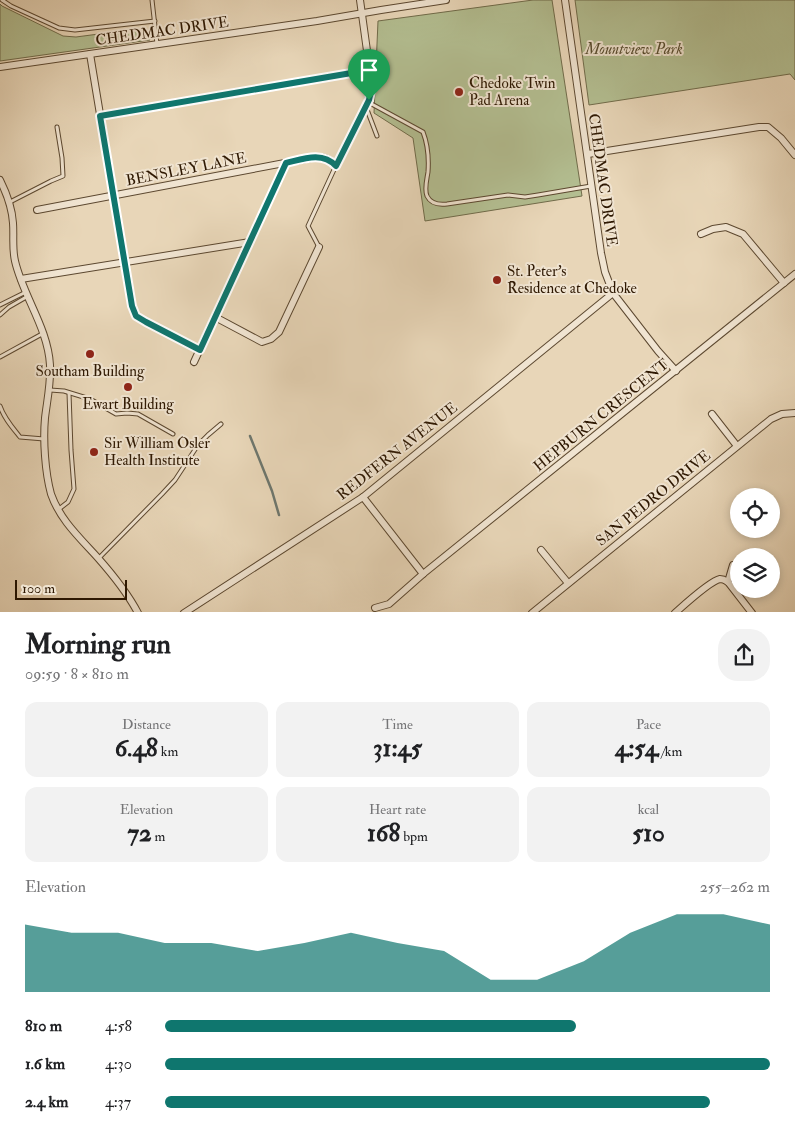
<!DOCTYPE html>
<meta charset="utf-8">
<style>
body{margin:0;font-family:"IM FELL Double Pica",serif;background:#f2f2f2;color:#202124;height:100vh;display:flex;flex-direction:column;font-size:19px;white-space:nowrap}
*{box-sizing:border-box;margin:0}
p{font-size:16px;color:#757577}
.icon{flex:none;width:28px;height:28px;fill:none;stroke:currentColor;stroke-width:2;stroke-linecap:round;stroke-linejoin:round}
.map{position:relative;height:612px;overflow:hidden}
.side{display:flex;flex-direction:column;background:#fff;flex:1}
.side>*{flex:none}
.fabs{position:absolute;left:730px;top:488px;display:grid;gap:10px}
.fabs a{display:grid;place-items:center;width:50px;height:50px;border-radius:50%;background:#fff;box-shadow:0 2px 8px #0003;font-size:25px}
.scale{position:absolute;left:15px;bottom:12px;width:112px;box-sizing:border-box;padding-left:5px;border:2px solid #2e1802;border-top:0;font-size:14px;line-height:18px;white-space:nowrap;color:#2e1802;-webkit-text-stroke:4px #f0e4d1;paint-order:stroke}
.pin{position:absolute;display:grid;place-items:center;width:42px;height:42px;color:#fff;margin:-51px -21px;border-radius:50% 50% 50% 0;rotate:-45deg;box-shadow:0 0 5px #0007}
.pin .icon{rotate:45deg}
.round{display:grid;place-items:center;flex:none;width:52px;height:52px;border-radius:20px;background:#f2f2f2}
.headline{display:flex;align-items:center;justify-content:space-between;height:85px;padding:0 25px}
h1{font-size:28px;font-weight:800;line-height:38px}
.metrics{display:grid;grid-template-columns:repeat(3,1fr);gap:8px;height:85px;padding:5px 25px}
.metrics div{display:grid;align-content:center;border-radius:12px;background:#f2f2f2;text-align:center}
.metrics b{font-size:25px;font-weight:800}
.metrics small{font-size:14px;font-weight:400}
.metrics p{font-size:14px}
.chart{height:140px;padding:10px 25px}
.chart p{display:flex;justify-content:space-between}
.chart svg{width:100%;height:90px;margin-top:5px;fill:#0f766e;opacity:.7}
ul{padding:0 25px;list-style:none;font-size:16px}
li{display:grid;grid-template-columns:80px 60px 1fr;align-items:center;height:38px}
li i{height:12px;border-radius:6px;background:#0f766e}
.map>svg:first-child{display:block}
</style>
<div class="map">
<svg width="795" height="613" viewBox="0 0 795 613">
<rect width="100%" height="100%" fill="#e8d6b8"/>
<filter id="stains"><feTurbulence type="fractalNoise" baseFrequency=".004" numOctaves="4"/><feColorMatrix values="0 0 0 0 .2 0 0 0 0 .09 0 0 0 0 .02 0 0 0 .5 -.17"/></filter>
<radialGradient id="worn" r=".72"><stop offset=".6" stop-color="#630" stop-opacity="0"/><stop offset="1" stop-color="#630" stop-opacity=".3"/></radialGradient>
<g fill="#b3be91" stroke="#706b4a">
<path d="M 533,0 L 552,0 L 582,196 L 425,221 L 413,138 L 374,113 L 378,21 Z"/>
<path d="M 575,0 L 795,0 L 795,80 L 790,74 L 589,105 Z"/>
<path d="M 0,4 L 2,6 L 63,36 L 76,37 L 144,28 L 150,34 L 150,40 L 0,61 Z"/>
</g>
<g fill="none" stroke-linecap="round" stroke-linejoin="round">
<path stroke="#6e776e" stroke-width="2.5" d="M 250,436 L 272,491 L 279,515"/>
<defs>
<g id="lane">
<path d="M 2,0 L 11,6 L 59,28 L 75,30 L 155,21"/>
<path d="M 152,0 L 157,44"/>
<path d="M 368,102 L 423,132 C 428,145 429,158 428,172 C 427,179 424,189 427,196 C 431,204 439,205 447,204 L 508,195 L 525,197 L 538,195 L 591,186"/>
<path d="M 366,107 L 377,136"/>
<path d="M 10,202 L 51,181 L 63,176 L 62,158 L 57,127"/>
<path d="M 319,247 L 308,226 L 350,135 L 366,107"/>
<path d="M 0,305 L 26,292"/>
<path d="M 0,315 L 9,307 L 28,296"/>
<path d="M 0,357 L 42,334"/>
<path d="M 50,390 L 64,391 L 90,399 L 116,414 L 127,413 L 138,414 L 173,434"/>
<path d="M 0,406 C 4,418 12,427 20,437 L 44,439"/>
<path d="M 59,509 L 68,502 L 74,489 L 71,450 L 69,393"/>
<path d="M 99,558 L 162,494 L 175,480 L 198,445 L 208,435 L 221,424"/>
</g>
<g id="street">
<path d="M 360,0 L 368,58 L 371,91 L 366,107"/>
<path d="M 565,0 L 601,253 L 605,272 L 613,293 L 658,351 L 676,371"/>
<path d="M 90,54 L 132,307 L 136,316 L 146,322 L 200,350"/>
<path d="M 0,67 L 317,21 L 381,10 L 446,0"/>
<path d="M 100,116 L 369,70"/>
<path d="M 588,154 L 759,127 L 768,127 L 781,138 L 795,155"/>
<path d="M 0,180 C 7,194 12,207 13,223 C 14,236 12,248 15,261 C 23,296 48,328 50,365 C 51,383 47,401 45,418 C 43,440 45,472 51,494 C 60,520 80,538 98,558 C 113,575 127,592 138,613"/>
<path d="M 37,210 L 316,157 C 325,157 330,159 336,166"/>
<path d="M 701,234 L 713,229 L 726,227 L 743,234 L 784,283"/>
<path d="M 21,279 L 250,242"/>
<path d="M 215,317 L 262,342 L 271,339 L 279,332 L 319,247"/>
<path d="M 194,362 L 286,163"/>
<path d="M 712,414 L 737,446"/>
<path d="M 363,497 L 423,574"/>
<path d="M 541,550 L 568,583"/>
<path d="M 728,582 L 733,565"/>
<path d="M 375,608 L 389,604 L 423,574 L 795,274"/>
<path d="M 184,613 L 363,497 L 613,293"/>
<path d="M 532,613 L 771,419 L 782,414 L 795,413"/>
<path d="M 675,613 C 684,605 710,581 720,579 C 724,579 725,580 728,582 L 752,613"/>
</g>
</defs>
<use href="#lane" stroke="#5c4830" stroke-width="5"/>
<use href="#street" stroke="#5c4830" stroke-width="8"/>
<use href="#lane" stroke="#f0e4d1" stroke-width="3"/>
<use href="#street" stroke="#f0e4d1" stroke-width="6"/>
</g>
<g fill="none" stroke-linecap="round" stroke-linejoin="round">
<defs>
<path id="route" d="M 369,70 L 371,91 L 369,100 L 336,166 C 322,151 303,159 286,163 L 200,350 L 146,322 L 136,316 L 132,306 L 100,116 Z"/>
</defs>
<use href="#route" stroke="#fff" stroke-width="10"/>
<use href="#route" stroke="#0f766e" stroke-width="6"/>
</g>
<g fill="#8f2418" stroke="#f0e4d1" stroke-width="2">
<circle cx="459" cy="92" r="5"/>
<circle cx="497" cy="280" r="5"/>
<circle cx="90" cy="354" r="5"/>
<circle cx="128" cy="387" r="5"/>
<circle cx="94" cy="452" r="5"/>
</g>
<g text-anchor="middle" stroke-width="4" stroke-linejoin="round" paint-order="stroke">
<g font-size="15" fill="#2e1802" stroke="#f0e4d1">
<text transform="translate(162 31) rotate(-8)" y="5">CHEDMAC DRIVE</text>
<text transform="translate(186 169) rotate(-11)" y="5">BENSLEY LANE</text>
<text transform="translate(603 180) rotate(82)" y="5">CHEDMAC DRIVE</text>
<text transform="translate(601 415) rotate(-39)" y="5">HEPBURN CRESCENT</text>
<text transform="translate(397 451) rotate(-38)" y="5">REDFERN AVENUE</text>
<text transform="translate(653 498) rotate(-39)" y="5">SAN PEDRO DRIVE</text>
</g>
<g font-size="15" font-style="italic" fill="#564a2d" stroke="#f0e4d1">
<text x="634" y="54">Mountview Park</text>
</g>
<g font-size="15" fill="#2e1802" stroke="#f0e4d1" text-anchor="start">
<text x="469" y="88">Chedoke Twin<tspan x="469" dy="17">Pad Arena</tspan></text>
<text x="507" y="276">St. Peter's<tspan x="507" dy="17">Residence at Chedoke</tspan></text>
<text x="90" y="376" text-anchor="middle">Southam Building</text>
<text x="128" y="409" text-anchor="middle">Ewart Building</text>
<text x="104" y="448">Sir William Osler<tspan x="104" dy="17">Health Institute</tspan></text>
</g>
</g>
<rect width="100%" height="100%" filter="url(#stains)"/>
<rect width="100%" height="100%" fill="url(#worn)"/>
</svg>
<div class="fabs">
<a><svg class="icon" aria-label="locate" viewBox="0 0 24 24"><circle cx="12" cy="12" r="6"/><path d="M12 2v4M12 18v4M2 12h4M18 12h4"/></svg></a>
<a><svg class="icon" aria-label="layers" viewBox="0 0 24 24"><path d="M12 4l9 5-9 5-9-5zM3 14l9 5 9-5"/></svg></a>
</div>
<div class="scale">100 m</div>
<div class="pin" style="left:369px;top:100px;background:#1e9e55"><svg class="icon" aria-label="arrive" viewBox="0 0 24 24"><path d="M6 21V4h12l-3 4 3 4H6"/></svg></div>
</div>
<section class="side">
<div class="headline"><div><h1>Morning run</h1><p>09:59 · 8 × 810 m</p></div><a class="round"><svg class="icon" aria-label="share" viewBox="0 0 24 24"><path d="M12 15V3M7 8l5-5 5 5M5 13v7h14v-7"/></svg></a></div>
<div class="metrics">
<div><p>Distance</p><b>6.48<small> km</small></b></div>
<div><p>Time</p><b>31:45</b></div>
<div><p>Pace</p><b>4:54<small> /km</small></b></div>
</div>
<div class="metrics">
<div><p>Elevation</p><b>72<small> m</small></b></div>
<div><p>Heart rate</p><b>168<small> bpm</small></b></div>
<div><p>kcal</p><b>510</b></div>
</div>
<div class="chart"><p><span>Elevation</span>255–262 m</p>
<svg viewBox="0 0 160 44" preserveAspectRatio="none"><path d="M0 44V11L10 15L20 15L30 20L40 20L50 24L60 20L70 15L80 20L90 24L100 38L110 38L120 29L130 15L140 6L150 6L160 11V44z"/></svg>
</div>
<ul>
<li><b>810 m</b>4:58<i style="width:68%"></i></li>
<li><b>1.6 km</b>4:30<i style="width:100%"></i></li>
<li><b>2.4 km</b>4:37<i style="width:90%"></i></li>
</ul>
</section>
